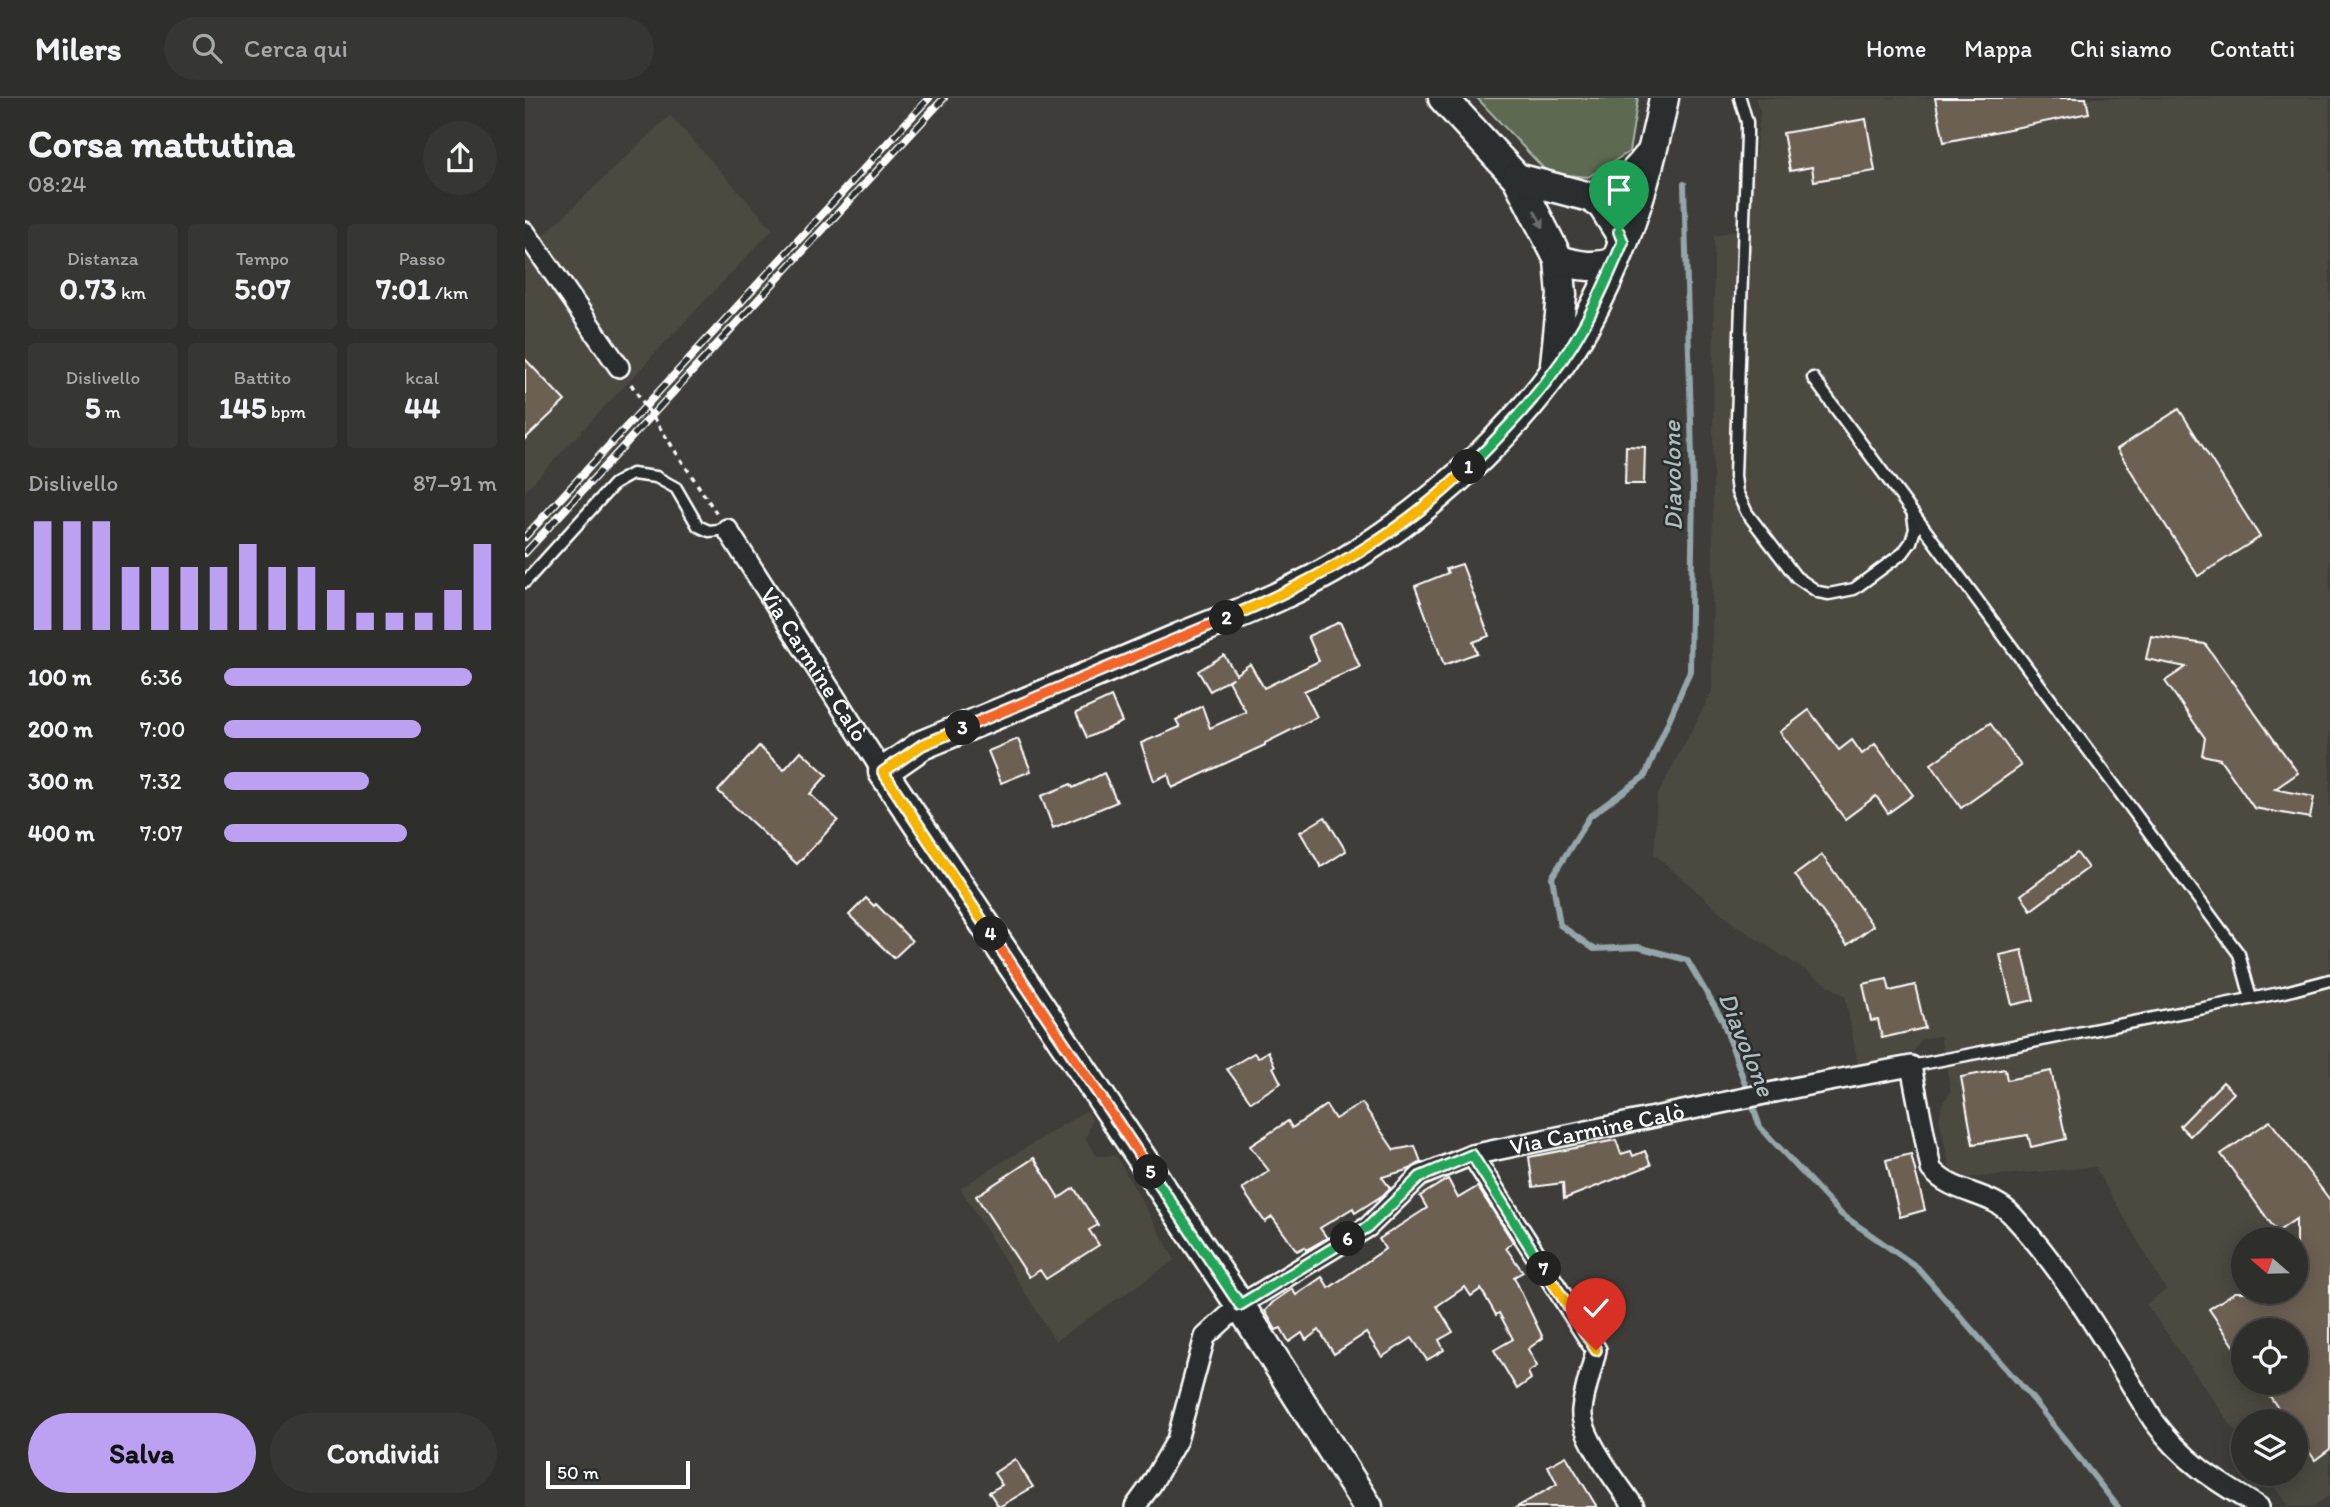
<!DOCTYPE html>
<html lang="it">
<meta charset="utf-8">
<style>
body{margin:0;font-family:Itim,sans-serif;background:#363633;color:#f1f3f6;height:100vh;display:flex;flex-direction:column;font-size:26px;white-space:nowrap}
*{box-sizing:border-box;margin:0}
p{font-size:23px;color:#a7a8a9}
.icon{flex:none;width:38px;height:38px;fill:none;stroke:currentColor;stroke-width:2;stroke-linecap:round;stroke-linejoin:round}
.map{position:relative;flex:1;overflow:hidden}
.details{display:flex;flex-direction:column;background:#2e2e2b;width:525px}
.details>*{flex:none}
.needle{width:46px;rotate:290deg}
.buttons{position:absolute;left:1706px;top:1129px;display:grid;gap:14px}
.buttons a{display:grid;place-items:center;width:77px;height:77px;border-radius:50%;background:#2e2e2b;box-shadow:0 4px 18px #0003,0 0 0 2px #494a47;font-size:35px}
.scale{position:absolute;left:21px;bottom:18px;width:144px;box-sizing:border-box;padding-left:7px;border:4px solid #fff;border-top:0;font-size:19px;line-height:24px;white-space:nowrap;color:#fff;-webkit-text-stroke:5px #2a2d2e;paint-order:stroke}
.pin{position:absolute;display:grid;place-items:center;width:60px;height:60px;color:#fff;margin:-72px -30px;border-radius:50% 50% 50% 0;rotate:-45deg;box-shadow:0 0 7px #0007}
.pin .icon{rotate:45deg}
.km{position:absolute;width:35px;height:35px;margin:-18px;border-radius:50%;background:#222;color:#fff;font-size:19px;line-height:35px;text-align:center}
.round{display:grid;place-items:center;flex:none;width:74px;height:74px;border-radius:37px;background:#363633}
.overview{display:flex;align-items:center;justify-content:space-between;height:119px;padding:0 28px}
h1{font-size:38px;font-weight:800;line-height:52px}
.stats{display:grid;grid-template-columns:repeat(3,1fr);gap:10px;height:119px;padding:7px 28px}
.stats div{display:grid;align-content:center;border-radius:7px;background:#363633;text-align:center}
.stats b{font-size:30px;font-weight:800}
.stats small{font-size:19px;font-weight:400}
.stats p{font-size:19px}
.chart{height:196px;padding:14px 28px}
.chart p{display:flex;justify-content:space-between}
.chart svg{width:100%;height:126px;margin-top:7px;stroke:#bca0f2;stroke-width:6}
.action{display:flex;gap:14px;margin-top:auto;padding:14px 28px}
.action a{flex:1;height:80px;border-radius:42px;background:#bca0f2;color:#111;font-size:28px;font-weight:800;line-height:80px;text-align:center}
.action a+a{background:#363633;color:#f1f3f6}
ul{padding:0 28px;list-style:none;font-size:23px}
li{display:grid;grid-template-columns:112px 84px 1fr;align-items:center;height:52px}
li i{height:18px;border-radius:9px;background:#bca0f2}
header{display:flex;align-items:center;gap:42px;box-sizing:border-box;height:98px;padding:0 35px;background:#2e2e2b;border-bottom:2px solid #494a47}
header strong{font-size:33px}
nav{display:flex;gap:38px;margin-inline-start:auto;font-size:24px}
.search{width:490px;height:63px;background:#363633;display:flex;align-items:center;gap:18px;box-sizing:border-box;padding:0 24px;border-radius:38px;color:#a7a8a9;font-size:26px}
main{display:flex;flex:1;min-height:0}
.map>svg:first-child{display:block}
</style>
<header>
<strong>Milers</strong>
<div class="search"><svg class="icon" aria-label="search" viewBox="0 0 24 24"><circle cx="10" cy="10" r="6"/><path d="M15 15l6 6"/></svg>Cerca qui</div>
<nav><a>Home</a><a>Mappa</a><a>Chi siamo</a><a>Contatti</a></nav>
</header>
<main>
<section class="details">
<div class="overview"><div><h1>Corsa mattutina</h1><p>08:24</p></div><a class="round"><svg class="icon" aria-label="share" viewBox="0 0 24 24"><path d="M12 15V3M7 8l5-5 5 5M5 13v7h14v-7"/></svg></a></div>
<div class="stats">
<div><p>Distanza</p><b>0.73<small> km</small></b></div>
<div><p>Tempo</p><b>5:07</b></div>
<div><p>Passo</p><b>7:01<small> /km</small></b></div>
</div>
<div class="stats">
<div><p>Dislivello</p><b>5<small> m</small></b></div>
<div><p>Battito</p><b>145<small> bpm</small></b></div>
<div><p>kcal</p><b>44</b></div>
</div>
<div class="chart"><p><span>Dislivello</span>87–91 m</p>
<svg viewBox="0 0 160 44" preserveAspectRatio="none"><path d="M5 44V6M15 44V6M25 44V6M35 44V22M45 44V22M55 44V22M65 44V22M75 44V14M85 44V22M95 44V22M105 44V30M115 44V38M125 44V38M135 44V38M145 44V30M155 44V14"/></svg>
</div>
<ul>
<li><b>100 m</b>6:36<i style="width:91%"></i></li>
<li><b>200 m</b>7:00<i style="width:72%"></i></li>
<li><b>300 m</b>7:32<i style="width:53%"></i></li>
<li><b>400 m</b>7:07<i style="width:67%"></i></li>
</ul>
<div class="action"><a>Salva</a><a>Condividi</a></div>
</section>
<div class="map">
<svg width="1805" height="1409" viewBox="0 0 1805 1409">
<rect width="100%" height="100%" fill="#3e3d39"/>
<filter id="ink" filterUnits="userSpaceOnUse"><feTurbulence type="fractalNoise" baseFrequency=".0143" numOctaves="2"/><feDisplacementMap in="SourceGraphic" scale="14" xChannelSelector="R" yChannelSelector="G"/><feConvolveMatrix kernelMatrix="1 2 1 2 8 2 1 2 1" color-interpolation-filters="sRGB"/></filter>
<g filter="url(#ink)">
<g fill="#4c4841" fill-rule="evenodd">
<path d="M 1230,0 L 1805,0 L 1805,1397 L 1787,1409 L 1764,1409 L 1740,1376 L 1771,1376 L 1771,1323 L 1718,1323 L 1718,1344 L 1621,1206 L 1641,1192 L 1570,1069 L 1442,1080 L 1428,1075 L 1424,1066 L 1414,1021 L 1418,1004 L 1426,994 L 1415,938 L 1396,941 L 1389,954 L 1333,966 L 1320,898 L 1210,827 L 1129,756 L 1132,698 L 1187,593 L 1189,138 L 1223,129 L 1235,13 ZM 1718,1141 L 1771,1141 L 1771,1194 L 1718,1194 ZM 1718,1232 L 1771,1232 L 1771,1284 L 1718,1284 Z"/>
<path d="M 145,17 L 248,131 L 0,393 L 0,155 Z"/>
<path d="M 562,1012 L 567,1021 L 561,1042 L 572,1058 L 591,1057 L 650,1162 L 530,1243 L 435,1090 Z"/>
</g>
<path fill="#5d6951" stroke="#aeb4a8" stroke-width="2" d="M 952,0 L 1113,0 L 1104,54 L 1063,79 L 1023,75 Z"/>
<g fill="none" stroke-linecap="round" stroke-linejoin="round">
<path stroke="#94a6a9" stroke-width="6" d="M 1159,86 L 1168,391 L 1165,573 L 1120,678 L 1065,718 L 1027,779 L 1035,827 L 1069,851 L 1113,849 L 1162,862 L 1198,923 L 1235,1029 L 1316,1116 L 1392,1169 L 1507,1300 L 1593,1409"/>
</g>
<g fill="#6c6153" stroke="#fff" stroke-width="2">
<path d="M 1410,0 L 1561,0 L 1564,15 L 1419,44 Z"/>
<path d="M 1341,21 L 1350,73 L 1289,83 L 1287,69 L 1265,73 L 1258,35 Z"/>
<path d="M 0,261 L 40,303 L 0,341 Z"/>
<path d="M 1654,311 L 1735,439 L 1673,478 L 1592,351 Z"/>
<path d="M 1101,348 L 1120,349 L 1119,386 L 1100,386 Z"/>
<path d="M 937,466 L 964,538 L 948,544 L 952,555 L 919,567 L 890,488 L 923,475 L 921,471 Z"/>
<path d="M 815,524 L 835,569 L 779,593 L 792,619 L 740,645 L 740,647 L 647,690 L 643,676 L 629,683 L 616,645 L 655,629 L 651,622 L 677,608 L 685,630 L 721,614 L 703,583 L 708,579 L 685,593 L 673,573 L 699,557 L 711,576 L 725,566 L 739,590 L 794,563 L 783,538 Z"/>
<path d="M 1626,538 L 1680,546 L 1773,675 L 1750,691 L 1789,699 L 1785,720 L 1729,710 L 1695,661 L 1677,657 L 1680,640 L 1640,583 L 1661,569 L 1621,561 Z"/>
<path d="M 586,599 L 597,624 L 562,640 L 551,615 Z"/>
<path d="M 1284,612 L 1314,652 L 1327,642 L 1337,656 L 1350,646 L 1388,697 L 1363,715 L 1351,698 L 1320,721 L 1255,634 Z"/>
<path d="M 1465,625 L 1496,668 L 1436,710 L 1406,666 Z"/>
<path d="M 493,641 L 506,673 L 476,685 L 463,653 Z"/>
<path d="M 234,648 L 259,672 L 276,653 L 302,677 L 285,696 L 313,722 L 272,766 L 193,693 Z"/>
<path d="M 579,675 L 592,704 L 528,730 L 516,698 L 546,686 L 548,690 Z"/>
<path d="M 800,719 L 821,753 L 796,769 L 775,734 Z"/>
<path d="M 1552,755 L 1563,770 L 1506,812 L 1496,797 Z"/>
<path d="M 1297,757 L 1348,828 L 1322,847 L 1270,777 Z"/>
<path d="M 341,800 L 349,808 L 351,806 L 387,843 L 369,860 L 324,817 Z"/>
<path d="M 1497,852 L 1509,902 L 1487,907 L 1475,857 Z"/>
<path d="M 1362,881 L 1365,893 L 1390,887 L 1400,930 L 1357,940 L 1353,922 L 1346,923 L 1338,886 Z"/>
<path d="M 743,953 L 750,968 L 748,969 L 756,985 L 726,1004 L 702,971 L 729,955 L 733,960 Z"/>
<path d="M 1480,971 L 1482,982 L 1526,973 L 1541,1041 L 1506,1049 L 1503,1037 L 1448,1046 L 1436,979 Z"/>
<path d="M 1698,984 L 1709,995 L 1665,1038 L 1655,1028 Z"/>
<path d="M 837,1005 L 869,1052 L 890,1048 L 896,1064 L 885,1071 L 857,1079 L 865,1090 L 858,1097 L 830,1115 L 828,1110 L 795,1130 L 802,1140 L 781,1152 L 780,1149 L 772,1153 L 747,1119 L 740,1124 L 717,1091 L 744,1073 L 725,1048 L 763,1023 L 767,1030 L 801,1007 L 810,1021 Z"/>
<path d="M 1745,1023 L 1805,1102 L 1805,1351 L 1790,1362 L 1771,1335 L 1771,1323 L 1762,1323 L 1735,1284 L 1771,1284 L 1771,1232 L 1718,1232 L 1718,1261 L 1684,1211 L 1710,1194 L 1771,1194 L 1771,1121 L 1752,1134 L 1696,1056 Z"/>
<path d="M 1091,1042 L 1096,1056 L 1106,1053 L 1108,1058 L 1120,1053 L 1126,1067 L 1039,1101 L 1038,1085 L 1008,1089 L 1004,1059 Z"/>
<path d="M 1386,1056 L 1400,1112 L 1375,1119 L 1361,1062 Z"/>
<path d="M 509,1060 L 534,1100 L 549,1090 L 573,1127 L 564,1132 L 574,1147 L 521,1181 L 515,1172 L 504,1179 L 451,1098 Z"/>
<path d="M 923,1081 L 933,1100 L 952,1089 L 954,1091 L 988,1144 L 981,1150 L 998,1174 L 989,1179 L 1018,1240 L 1003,1251 L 1012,1268 L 1003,1274 L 1006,1281 L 992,1291 L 969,1252 L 988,1241 L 974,1215 L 971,1217 L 956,1191 L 946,1198 L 940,1189 L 912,1208 L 928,1234 L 914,1242 L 919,1252 L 902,1262 L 887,1240 L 857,1259 L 841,1235 L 809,1256 L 794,1232 L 781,1242 L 777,1235 L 764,1244 L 756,1230 L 751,1232 L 740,1213 L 748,1204 L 767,1191 L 771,1197 L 797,1179 L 804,1190 L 860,1151 L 854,1141 L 902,1110 L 895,1098 Z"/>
<path d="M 1041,1358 L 1072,1409 L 992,1409 L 1032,1386 L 1023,1368 Z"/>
<path d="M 490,1361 L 508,1389 L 474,1409 L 464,1394 L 477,1387 L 469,1375 Z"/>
</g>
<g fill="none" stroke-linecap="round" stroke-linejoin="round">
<defs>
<g id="lane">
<path d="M 1215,0 L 1222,24 L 1222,37 L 1210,378 L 1212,394 L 1222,415 L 1271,479 L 1293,494 L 1304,496 L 1329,491 L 1378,455 L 1386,444 L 1390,431 L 1388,418"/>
<path d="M 1288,280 L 1714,856 L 1726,900"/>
<path d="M 0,484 L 89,386 L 107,376 L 131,379 L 151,390 L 173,428 L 184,433 L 202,431"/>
<path d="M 1386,968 L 1760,894 L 1805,882"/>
</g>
<g id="street">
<path d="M 0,134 L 94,269"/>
<path id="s1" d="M 202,431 L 358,674"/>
<path d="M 947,1057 L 1071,1252 C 1067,1272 1059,1292 1057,1312 C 1054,1337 1095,1388 1109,1409"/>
<path id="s2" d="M 610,1409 L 626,1387 L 652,1342 L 680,1239 L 715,1207 L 843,1129 L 895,1078 L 947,1057 L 1278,988 L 1386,968 L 1406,1071 C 1428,1097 1466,1093 1488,1118 C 1544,1178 1585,1253 1628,1322 C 1660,1365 1689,1382 1734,1409"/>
</g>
<g id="secondary">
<path d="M 918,0 L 992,80 L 1034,162 L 1037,197 L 1030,266"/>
<path d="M 992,80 L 1065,99 L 1077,107 L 1094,134 L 1098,144"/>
<path d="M 1065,99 C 1094,90 1104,83 1122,60"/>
<path d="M 1034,162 C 1054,168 1070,171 1090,164"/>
<path d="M 843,1409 L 715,1207 L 358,674 L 397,647 C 482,612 567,577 651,541 C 710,517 770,495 824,461 C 914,405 1005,322 1059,229 C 1098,159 1124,78 1139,0"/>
</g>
</defs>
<use href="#lane" stroke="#fff" stroke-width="15"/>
<use href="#street" stroke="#fff" stroke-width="24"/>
<use href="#secondary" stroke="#fff" stroke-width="33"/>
<path stroke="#fff" stroke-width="3.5" stroke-dasharray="5 5" stroke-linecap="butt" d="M 139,336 L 192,416"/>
<use href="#lane" stroke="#2a2d2e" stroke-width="10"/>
<use href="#street" stroke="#2a2d2e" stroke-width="19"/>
<use href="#secondary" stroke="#2a2d2e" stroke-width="28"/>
<defs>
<g id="rail">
<path d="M 0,439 L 404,0"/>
<path d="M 0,455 L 419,0"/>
</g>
</defs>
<use href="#rail" stroke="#fff" stroke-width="8"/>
<use href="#rail" stroke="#2a2d2e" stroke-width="5" stroke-dasharray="16" stroke-linecap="butt"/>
<path stroke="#fff" stroke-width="3.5" stroke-dasharray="5 5" stroke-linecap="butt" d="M 106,286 L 139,336"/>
</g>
<defs><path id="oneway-solid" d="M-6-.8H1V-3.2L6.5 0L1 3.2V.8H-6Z" transform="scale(1.75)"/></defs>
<use fill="#6a6c6d" href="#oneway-solid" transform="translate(1014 121) rotate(62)"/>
</g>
<g fill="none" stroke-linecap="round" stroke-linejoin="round" filter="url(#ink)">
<defs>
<path id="split-1" d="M 944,369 C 986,327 1030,280 1059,227 C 1074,201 1086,172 1098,144 L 1094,134"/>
<path id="split-2" d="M 702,520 C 791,483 875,437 944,369"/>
<path id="split-3" d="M 438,630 L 702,520"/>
<path id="split-4" d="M 438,630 L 397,647 L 358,674 L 466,836"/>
<path id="split-5" d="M 466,836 L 626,1074"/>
<path id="split-6" d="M 626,1074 L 715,1207 L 823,1141"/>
<path id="split-7" d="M 823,1141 L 843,1129 L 895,1079 L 947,1057 L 1019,1171"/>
<path id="split-8" d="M 1019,1171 L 1071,1252"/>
</defs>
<use href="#split-1" stroke="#fff" stroke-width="14"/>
<use href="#split-2" stroke="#fff" stroke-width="14"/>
<use href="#split-3" stroke="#fff" stroke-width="14"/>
<use href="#split-4" stroke="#fff" stroke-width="14"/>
<use href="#split-5" stroke="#fff" stroke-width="14"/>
<use href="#split-6" stroke="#fff" stroke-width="14"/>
<use href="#split-7" stroke="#fff" stroke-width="14"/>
<use href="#split-8" stroke="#fff" stroke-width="14"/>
<use href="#split-1" stroke="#22a559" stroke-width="9"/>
<use href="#split-2" stroke="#f5b400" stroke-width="9"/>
<use href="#split-3" stroke="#f0652b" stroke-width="9"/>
<use href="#split-4" stroke="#f5b400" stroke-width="9"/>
<use href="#split-5" stroke="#f0652b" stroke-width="9"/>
<use href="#split-6" stroke="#22a559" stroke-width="9"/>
<use href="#split-7" stroke="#22a559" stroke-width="9"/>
<use href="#split-8" stroke="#f5b400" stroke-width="9"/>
</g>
<g text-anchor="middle" stroke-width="5" stroke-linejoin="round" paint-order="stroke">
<g font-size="24" fill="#fff" stroke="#2a2d2e">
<text dy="8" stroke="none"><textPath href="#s1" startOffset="161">Via Carmine Calò</textPath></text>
<text dy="8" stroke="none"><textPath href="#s2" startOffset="640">Via Carmine Calò</textPath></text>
</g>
<g font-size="26" font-style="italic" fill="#aebcbe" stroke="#2a2d2e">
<text transform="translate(1147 378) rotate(-91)" y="9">Diavolone</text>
<text transform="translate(1222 946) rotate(68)" y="9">Diavolone</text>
</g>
</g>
</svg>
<div class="buttons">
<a><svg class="needle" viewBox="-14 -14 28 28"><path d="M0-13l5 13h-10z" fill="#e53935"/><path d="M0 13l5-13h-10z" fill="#a7a8a9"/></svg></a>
<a><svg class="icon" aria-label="locate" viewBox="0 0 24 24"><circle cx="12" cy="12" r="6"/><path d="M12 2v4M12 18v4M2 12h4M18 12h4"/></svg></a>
<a><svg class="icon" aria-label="layers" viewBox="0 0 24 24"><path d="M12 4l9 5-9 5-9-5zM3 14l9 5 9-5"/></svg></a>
</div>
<div class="scale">50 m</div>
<div class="pin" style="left:1094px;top:134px;background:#1e9e55"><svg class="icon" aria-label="arrive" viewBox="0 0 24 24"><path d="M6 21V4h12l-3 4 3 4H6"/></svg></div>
<div class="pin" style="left:1071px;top:1252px;background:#d93025"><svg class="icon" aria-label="check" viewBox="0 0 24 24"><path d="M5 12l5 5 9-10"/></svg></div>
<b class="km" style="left:944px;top:369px">1</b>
<b class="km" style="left:702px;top:520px">2</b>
<b class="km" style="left:438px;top:630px">3</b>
<b class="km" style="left:466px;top:836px">4</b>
<b class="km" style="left:626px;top:1074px">5</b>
<b class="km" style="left:823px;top:1141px">6</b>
<b class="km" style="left:1019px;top:1171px">7</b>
</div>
</main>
